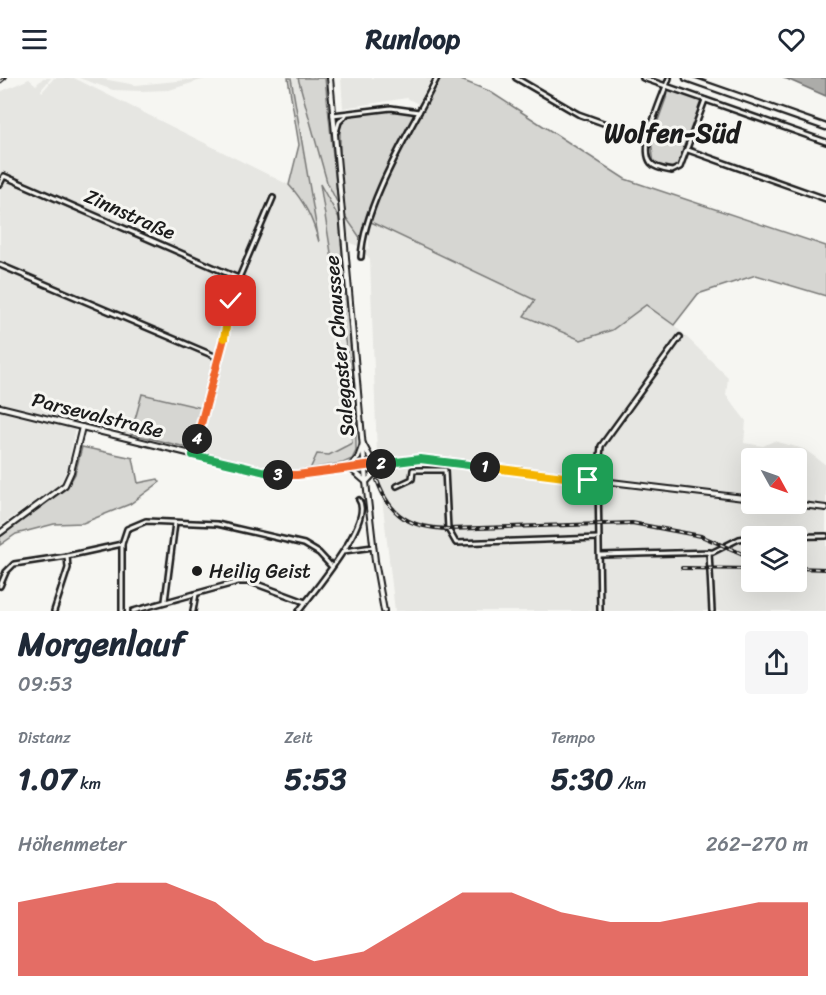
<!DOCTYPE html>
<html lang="de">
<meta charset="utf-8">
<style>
body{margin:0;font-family:Sriracha,sans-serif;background:#f6f6f7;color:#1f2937;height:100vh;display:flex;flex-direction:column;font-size:22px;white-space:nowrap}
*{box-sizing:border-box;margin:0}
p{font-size:20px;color:#747a83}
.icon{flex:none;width:33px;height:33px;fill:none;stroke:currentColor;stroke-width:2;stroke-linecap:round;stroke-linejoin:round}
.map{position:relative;height:533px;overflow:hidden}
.panel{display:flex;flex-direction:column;background:#fff;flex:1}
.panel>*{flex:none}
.needle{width:39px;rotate:130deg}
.controls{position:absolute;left:741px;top:370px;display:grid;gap:12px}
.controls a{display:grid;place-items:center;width:66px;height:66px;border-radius:6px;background:#fff;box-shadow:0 6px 24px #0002;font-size:30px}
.pin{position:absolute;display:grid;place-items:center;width:51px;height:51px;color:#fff;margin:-26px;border-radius:12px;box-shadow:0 3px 9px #0006}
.km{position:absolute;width:30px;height:30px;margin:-15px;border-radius:50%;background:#222;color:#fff;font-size:16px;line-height:30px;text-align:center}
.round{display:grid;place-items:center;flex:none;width:63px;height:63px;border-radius:6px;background:#f6f6f7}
.headline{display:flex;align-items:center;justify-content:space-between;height:102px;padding:0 18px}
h1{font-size:33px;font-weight:800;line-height:45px}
.figures{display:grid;grid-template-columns:repeat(3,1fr);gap:9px;height:102px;padding:6px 18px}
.figures div{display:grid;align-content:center}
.figures b{font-size:30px;font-weight:800}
.figures small{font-size:16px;font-weight:400}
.figures p{font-size:16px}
.chart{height:168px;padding:12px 18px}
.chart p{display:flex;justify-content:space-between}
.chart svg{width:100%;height:108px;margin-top:6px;fill:#d93025;opacity:.7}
header{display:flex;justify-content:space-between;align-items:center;height:78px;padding:0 18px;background:#fff;font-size:27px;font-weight:800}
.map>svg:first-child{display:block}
</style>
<header><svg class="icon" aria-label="menu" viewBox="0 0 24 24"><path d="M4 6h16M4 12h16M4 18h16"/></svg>Runloop<svg class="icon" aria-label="heart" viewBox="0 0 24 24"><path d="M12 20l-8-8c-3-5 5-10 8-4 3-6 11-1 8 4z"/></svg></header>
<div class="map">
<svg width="826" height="533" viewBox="0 0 826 533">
<rect width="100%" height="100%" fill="#f6f6f2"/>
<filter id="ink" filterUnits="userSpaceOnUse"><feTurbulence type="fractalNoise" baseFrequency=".0167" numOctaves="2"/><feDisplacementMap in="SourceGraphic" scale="12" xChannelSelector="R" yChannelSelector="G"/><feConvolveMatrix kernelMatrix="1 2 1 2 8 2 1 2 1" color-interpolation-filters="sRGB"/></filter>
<g filter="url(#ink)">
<g fill="#e6e6e2" fill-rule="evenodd">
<path d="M 43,0 L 51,0 L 41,12 L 42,14 L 54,0 L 74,0 L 289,107 L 301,120 L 316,148 L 291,3 L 291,0 L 298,0 L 330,112 L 352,150 L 369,171 L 369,143 L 535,222 L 525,239 L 612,252 L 646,227 L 674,247 L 728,299 L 726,317 L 746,343 L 744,365 L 763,368 L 774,363 L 804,371 L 826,387 L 826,533 L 395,533 L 377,377 L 370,181 L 358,168 L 350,165 L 320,106 L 352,300 L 345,302 L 352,366 L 345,366 L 345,369 L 310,391 L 289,394 L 265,392 L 76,344 L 68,388 L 60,406 L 0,448 L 0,14 L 29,1 L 36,7 ZM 752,381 L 796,381 L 796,426 L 752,426 ZM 752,459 L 796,459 L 796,504 L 752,504 Z"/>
<path d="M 79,0 L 97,0 L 136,7 L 208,0 L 169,12 L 141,13 L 113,12 Z"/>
<path d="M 341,0 L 432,0 L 418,26 L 407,20 L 343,30 Z"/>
</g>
<g fill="#d6d6d2" stroke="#797977" stroke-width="1.5">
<path d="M 288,0 L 291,0 L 319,164 C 313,142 305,124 289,107 L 299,67 Z"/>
<path d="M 298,0 L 325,0 L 338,126 L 327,104 Z"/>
<path d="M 435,0 L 456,0 L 489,13 L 625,101 L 826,168 L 826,218 L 756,197 L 698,216 L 674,247 L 646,227 L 612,252 L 581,262 L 524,238 L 535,222 L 369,143 L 366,143 L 361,161 L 345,138 L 340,85 L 340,46 C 353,28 392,31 412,34 L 413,37 Z"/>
<path d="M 669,12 L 702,23 L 680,85 L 675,90 L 654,86 L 651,62 Z"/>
<path d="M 320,106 L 339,140 L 356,332 L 356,373 L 352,381 L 343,385 L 289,394 L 310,391 L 317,376 L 329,377 L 352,365 L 345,302 L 351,300 Z"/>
<path d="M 142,316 L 202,330 L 190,370 L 131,356 Z"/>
<path d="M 82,369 L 133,380 L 138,405 L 158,401 L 160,404 L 130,426 L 83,445 L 54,446 L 16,456 L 0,467 L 0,459 L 67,410 L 75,396 Z"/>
</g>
<path fill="#acaca9" stroke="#727271" stroke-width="1.5" d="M 783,0 L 826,0 L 826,18 L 787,1 Z"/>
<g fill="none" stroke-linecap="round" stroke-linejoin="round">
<defs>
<g id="minor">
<path d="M 516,0 L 578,36 L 648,61"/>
<path d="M 643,0 L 826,64"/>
<path d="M 669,0 C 663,18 638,69 651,85 C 655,90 665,92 672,93 L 680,89 L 705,22"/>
<path d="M 333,37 L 391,30 L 419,34"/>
<path d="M 336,54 L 339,44 L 346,37"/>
<path d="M 688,72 L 826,121"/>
<path d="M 0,106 L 4,98 L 245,203"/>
<path d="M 361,179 C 364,124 412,50 437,0"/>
<path d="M 0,187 L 219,280"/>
<path d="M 193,377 L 229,242 L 233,214 L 273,120"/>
<path d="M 397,408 L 412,401 L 413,392 L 445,392 L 448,451 L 456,465 L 599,460"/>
<path d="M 758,459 L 826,458"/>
<path d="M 344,473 L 373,469"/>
<path d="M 709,474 L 712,533"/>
<path d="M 600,477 L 713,474 L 739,461 L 752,459"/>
<path d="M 0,508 L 6,494 L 14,486 L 67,478 L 122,466 L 127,451 L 146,443 L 217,446 L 304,466 L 319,475 L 331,488"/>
<path d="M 165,523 L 175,445"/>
<path d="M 54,533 L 68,490 L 67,478"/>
<path d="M 122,533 L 122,466"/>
<path d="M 133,533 L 238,504 L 251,504 L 305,524"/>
<path d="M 193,533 L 196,516"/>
<path d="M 299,533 C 313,514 374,443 359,422"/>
<path d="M 600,533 L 598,399 L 601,368 L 680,259"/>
</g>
<g id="tertiary">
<path d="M 0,329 L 273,396 L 298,397 L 420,381 L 752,421"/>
<path d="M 363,366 L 370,379 L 384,385"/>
<path d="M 350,389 L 358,380 L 363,366"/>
<path d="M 350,390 L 366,404 L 382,387"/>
<path d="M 794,426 L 826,430"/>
<path d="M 0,455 L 65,407 L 71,394 L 82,349"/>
</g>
<path id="secondary" d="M 330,0 L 366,404 L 375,483 L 384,533"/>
<path id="primary" d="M 686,0 L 826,49"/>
</defs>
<use href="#minor" stroke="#1c1c1c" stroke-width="8"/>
<use href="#tertiary" stroke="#1c1c1c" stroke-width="8"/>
<use href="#secondary" stroke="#1c1c1c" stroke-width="8"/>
<use href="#primary" stroke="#1c1c1c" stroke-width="9"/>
<use href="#minor" stroke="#f6f6f2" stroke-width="3"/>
<use href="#tertiary" stroke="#f6f6f2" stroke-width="4"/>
<use href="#secondary" stroke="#f6f6f2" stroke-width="4"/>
<use href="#primary" stroke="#f6f6f2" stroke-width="4.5"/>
<defs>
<g id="rail">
<path d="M 0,4 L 5,0"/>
<path d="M 377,402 C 390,439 411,450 449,451 L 632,445 L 701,458 L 752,480"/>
<path d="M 682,490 L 752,491"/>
<path d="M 796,490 L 826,491"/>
</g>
</defs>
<use href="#rail" stroke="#1c1c1c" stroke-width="4"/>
<use href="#rail" stroke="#f6f6f2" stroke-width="1.5" stroke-dasharray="4.5" stroke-linecap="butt"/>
</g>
</g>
<g fill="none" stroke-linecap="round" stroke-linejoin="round" filter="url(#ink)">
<defs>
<path id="split-1" d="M 485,389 L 588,402"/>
<path id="split-2" d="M 381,386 L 420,381 L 485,389"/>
<path id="split-3" d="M 278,397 L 297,397 L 381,386"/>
<path id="split-4" d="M 197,361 L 193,377 L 278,397"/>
<path id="split-5" d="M 197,361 L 224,260"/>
<path id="split-6" d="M 224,260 L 231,223"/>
</defs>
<use href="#split-1" stroke="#fff" stroke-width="12"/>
<use href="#split-2" stroke="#fff" stroke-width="12"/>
<use href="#split-3" stroke="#fff" stroke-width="12"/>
<use href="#split-4" stroke="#fff" stroke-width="12"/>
<use href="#split-5" stroke="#fff" stroke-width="12"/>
<use href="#split-6" stroke="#fff" stroke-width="12"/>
<use href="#split-1" stroke="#f5b400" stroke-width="8"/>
<use href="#split-2" stroke="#22a559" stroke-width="8"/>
<use href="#split-3" stroke="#f0652b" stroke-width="8"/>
<use href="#split-4" stroke="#22a559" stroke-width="8"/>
<use href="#split-5" stroke="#f0652b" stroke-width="8"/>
<use href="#split-6" stroke="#f5b400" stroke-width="8"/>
</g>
<circle fill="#1c1c1c" stroke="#f6f6f2" stroke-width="2" cx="197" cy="493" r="6"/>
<g text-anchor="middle" stroke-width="6" stroke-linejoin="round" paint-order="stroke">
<g font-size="20" fill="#1c1c1c" stroke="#f6f6f2">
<text transform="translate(130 136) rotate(24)" y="7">Zinnstraße</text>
<text transform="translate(339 268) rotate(-95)" y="7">Salegaster Chaussee</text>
<text transform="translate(98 337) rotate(14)" y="7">Parsevalstraße</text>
</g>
<g font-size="20" fill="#1c1c1c" stroke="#f6f6f2" text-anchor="start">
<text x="209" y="500">Heilig Geist</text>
</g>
<g font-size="26" font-weight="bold" fill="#1c1c1c" stroke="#f6f6f2">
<text x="672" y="64">Wolfen-Süd</text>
</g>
</g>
</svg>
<div class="controls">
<a><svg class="needle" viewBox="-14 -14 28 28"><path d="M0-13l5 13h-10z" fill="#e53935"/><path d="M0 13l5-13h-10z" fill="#747a83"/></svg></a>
<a><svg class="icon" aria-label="layers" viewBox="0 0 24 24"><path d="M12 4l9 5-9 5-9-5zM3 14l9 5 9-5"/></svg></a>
</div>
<div class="pin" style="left:588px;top:402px;background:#1e9e55"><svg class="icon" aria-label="arrive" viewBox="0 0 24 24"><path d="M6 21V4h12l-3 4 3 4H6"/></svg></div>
<div class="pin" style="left:231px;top:223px;background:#d93025"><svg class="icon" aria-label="check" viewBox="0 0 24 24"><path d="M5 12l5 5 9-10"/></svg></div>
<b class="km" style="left:485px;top:389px">1</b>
<b class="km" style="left:381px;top:386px">2</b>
<b class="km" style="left:278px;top:397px">3</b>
<b class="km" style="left:197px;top:361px">4</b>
</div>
<section class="panel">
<div class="headline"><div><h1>Morgenlauf</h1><p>09:53</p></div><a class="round"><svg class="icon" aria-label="share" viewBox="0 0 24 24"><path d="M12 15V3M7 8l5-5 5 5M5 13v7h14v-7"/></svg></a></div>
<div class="figures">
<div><p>Distanz</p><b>1.07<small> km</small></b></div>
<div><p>Zeit</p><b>5:53</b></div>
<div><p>Tempo</p><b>5:30<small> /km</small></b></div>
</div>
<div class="chart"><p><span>Höhenmeter</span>262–270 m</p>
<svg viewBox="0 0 160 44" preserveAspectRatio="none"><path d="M0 44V14L10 10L20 6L30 6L40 14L50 30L60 38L70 34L80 22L90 10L100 10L110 18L120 22L130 22L140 18L150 14L160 14V44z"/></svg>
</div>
</section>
